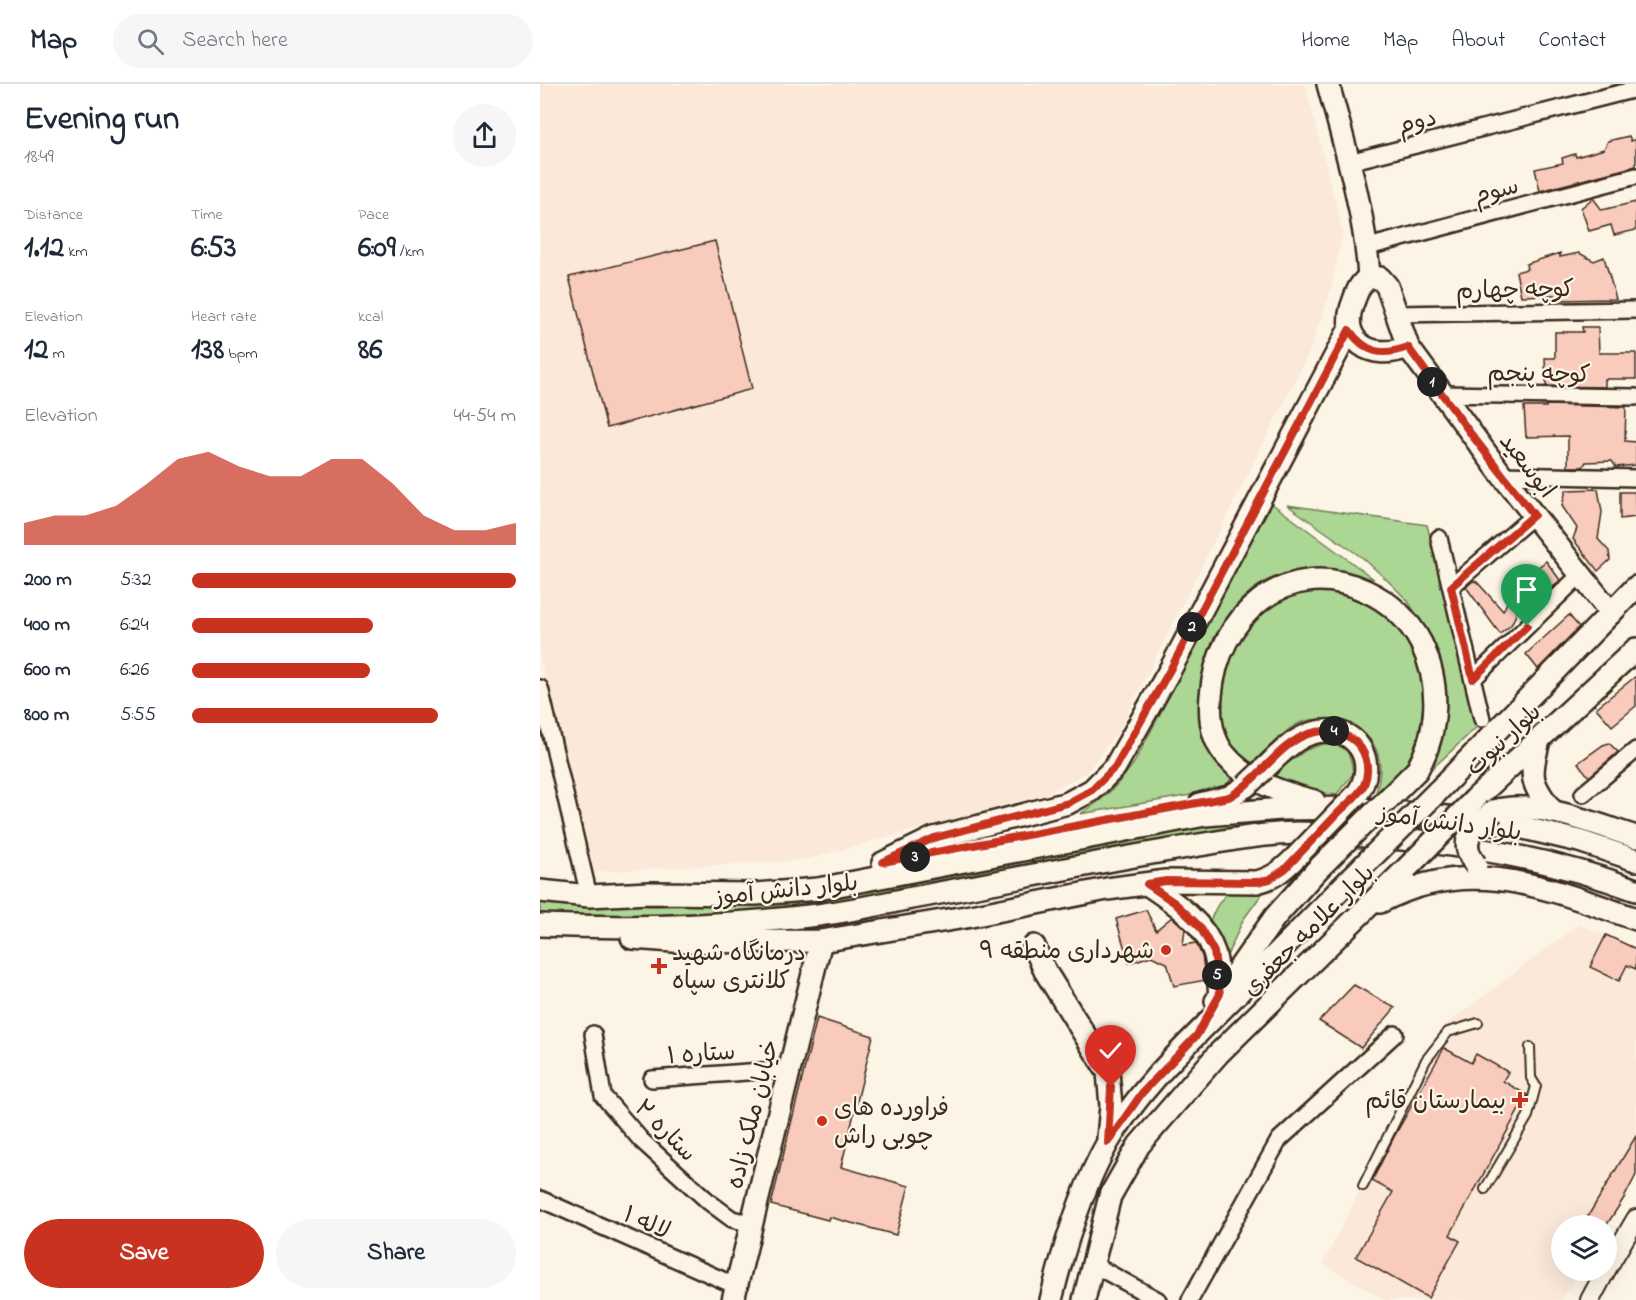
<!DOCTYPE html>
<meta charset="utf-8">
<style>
body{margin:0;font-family:"Indie Flower","Playpen Sans Arabic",sans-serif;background:#f6f6f7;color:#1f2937;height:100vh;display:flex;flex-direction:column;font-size:22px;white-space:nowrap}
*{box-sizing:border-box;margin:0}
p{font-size:20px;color:#747a83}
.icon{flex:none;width:33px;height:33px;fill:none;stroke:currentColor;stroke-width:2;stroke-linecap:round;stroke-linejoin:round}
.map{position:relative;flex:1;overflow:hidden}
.panel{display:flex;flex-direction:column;background:#fff;width:540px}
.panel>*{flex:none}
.fabs{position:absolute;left:1011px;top:1131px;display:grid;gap:12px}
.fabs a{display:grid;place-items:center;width:66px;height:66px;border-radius:50%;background:#fff;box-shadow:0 6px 24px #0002;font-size:30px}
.pin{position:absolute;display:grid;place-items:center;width:51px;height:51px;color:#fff;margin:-62px -26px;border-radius:50% 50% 50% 0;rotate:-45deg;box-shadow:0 0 6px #0007}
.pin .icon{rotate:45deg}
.km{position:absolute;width:30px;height:30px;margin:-15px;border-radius:50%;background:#222;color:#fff;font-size:16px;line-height:30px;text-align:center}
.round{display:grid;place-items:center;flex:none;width:63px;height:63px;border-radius:32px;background:#f6f6f7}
.summary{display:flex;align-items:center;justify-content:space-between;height:102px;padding:0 24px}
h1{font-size:33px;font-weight:700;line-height:45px}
.figures{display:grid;grid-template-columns:repeat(3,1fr);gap:9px;height:102px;padding:6px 24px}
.figures div{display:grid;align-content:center}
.figures b{font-size:30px;font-weight:700}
.figures small{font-size:16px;font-weight:400}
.figures p{font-size:16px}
.chart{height:168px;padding:12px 24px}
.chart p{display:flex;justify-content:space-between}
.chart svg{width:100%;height:108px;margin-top:6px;fill:#c8321e;opacity:.7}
.cta{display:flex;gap:12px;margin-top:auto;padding:12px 24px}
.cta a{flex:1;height:69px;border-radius:36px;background:#c8321e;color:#fff;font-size:24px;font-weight:700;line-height:69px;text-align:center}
.cta a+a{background:#f6f6f7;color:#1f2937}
ul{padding:0 24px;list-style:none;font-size:20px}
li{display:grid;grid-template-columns:96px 72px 1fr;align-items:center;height:45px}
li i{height:15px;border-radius:8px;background:#c8321e}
header{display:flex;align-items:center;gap:36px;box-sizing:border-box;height:84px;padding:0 30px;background:#fff;border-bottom:2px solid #e0e1e3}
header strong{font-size:28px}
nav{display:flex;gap:33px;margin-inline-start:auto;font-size:21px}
.search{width:420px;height:54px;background:#f6f6f7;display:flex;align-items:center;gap:15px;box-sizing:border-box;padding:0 21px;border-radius:33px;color:#747a83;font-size:22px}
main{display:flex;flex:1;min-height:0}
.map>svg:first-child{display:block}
</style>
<header>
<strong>Map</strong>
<div class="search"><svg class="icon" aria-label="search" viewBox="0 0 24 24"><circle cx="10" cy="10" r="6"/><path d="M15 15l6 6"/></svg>Search here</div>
<nav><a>Home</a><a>Map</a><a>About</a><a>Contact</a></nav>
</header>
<main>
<section class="panel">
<div class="summary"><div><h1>Evening run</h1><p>18:49</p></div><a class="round"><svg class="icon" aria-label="share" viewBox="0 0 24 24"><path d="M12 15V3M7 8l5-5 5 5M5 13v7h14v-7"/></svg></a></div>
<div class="figures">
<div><p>Distance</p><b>1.12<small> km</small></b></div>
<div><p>Time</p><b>6:53</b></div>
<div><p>Pace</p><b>6:09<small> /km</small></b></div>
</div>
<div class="figures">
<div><p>Elevation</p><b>12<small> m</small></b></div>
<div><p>Heart rate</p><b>138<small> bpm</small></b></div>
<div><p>kcal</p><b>86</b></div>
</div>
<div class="chart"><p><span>Elevation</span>44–54 m</p>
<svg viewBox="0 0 160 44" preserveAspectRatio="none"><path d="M0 44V35L10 32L20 32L30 28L40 19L50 9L60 6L70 12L80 16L90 16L100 9L110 9L120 19L130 32L140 38L150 38L160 35V44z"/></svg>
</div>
<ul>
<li><b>200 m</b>5:32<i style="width:100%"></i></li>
<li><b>400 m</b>6:24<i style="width:56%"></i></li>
<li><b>600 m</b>6:26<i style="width:55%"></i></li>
<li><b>800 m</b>5:55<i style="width:76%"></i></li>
</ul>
<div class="cta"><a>Save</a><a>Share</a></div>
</section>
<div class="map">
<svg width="1096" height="1216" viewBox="0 0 1096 1216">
<rect width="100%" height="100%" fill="#fcf5e5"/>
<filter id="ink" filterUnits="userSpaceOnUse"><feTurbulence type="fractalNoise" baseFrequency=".0167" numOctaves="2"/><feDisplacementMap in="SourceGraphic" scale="12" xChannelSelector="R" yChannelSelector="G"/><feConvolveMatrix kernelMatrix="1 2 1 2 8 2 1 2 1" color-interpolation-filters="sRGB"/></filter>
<g filter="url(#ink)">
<g fill="#fbe8d9">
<path d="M 0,0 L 765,0 L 803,149 L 789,213 L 768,271 L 578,648 L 547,688 L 506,710 L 264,776 L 55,788 L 0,575 Z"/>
<path d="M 1039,840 L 1096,865 L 1096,1089 L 1065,1141 L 1022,1142 L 1022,1186 L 1039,1187 L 1022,1216 L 845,1216 L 783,1180 L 901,944 Z"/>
</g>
<g fill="#acd694" stroke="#748059" stroke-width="1.5">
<path d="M 731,419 L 834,495 C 798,486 755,479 721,500 C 678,526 650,597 662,645 C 666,663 679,679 691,692 L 689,699 L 680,706 L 540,730 C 565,715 577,702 594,679 Z"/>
<path d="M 747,421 L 887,441 L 940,640 L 894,683 L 900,656 L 883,542 L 868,517 L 848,497 L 824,475 Z"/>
<path d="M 772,507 C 786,507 800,507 813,512 C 855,527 881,567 886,610 C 887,617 885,625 884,633 C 881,652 872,676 858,691 C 852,697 843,702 836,708 C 846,676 837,649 803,639 C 790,635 776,633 762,638 C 745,644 723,670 709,682 C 700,675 691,665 686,654 C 670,614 695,547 729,522 C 742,513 757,510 772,507 Z"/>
<path d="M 783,660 C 807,660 811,668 813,690 L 796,711 L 776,707 L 732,691 L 766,666 Z"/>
<path d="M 756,734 L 755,743 L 713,745 L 613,757 L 428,797 L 275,824 L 117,834 L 0,832 L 0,817 L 114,822 L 278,817 L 614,748 L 713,736 Z"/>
<path d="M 727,803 L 703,836 L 686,874 L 669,840 C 682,804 691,806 727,803 Z"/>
</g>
<g fill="#f9cbbc" stroke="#3b2a1e" stroke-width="1.5">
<path d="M 1089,52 L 1091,57 L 1096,55 L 1096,82 L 1000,107 L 995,85 L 1023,79 L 1022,74 L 1035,70 L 1036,73 L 1064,65 L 1068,57 Z"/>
<path d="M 1053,114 L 1062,126 L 1096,118 L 1096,146 L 1074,151 L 1071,141 L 1049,147 L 1041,124 Z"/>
<path d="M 175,157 L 212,305 L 67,344 L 29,193 Z"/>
<path d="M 1020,169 L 1020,173 L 1039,169 L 1054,177 L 1064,173 L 1076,215 L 1016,216 L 1015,211 L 981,212 L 976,188 L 987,185 L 986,180 Z"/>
<path d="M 1042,243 L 1058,243 L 1059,269 L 1096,269 L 1096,295 L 1065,295 L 1065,303 L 1006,302 L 1005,274 L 1015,274 L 1015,248 L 1043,248 Z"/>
<path d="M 1006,321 L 1086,323 L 1085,357 L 1096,358 L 1096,381 L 1076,383 L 1072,377 L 1046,378 L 1043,383 L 1028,383 L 1028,352 L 986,353 L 984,323 L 1006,323 Z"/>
<path d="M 1058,405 L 1062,428 L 1058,455 L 1069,467 L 1070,476 L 1058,487 L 1033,455 L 1037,444 L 1022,422 L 1026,406 Z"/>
<path d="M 1080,408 L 1095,408 L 1096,433 L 1080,435 Z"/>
<path d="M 1006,477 L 1020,496 L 986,530 L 980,522 L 971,541 L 960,550 L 926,503 L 933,497 L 937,498 L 963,527 L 975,502 Z"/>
<path d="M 1029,531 L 1039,543 L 998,585 L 986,570 Z"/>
<path d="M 1096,592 L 1096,622 L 1072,642 L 1056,624 Z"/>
<path d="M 1069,659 L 1078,668 L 1049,693 L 1038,679 L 1063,661 Z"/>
<path d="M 606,826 L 616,846 L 632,833 L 645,845 L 643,861 L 656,859 L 662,872 L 666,896 L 634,902 L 627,879 L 611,872 L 589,879 L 576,835 Z"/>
<path d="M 1066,851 L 1096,865 L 1096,885 L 1087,881 L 1079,897 L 1050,883 Z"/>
<path d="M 814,901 L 855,924 L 821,964 L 779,937 Z"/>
<path d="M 277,934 L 333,952 L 301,1083 L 369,1102 L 356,1151 L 289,1133 L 288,1136 L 231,1121 Z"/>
<path d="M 904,964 L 931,979 L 936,970 L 968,988 L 963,997 L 987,1011 L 910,1151 L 920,1157 L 888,1214 L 816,1173 L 853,1108 L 832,1097 L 854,1053 Z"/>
<path d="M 1096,1052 L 1096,1091 L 1084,1114 L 1066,1142 L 1042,1142 Z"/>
</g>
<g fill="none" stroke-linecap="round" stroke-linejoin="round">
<defs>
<g id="service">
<path d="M 823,1102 L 886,976 L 908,948 L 938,939"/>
<path d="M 945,1105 L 988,1032 L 996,1002 L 991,994 L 990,963"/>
</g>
<g id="minor">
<path d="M 809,78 L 1096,5"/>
<path d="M 828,163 L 1096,92"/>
<path d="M 856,230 L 1096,226"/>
<path d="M 901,310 L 1096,313"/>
<path d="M 962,391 L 1096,394"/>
<path d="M 899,454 L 942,635"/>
<path d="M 911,503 L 994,431"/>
<path d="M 933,595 L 1041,490"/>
<path d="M 0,604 L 49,812"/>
<path d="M 1043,710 L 1096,666"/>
<path d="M 53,950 L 63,1012 L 101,1056 L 169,1118 L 192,1135 L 212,1140"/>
<path d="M 112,995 L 249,985"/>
<path d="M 0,1115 L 196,1202"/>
<path d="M 552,1180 L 618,1216"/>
<path d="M 650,1216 L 739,1056 L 855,950"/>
</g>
<g id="tertiary">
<path d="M 1066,1186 L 1096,1135"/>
<path d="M 1050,1216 L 1066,1186"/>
</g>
<g id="secondary">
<path d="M 788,0 C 805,63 825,128 829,193"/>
<path d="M 829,193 L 840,194 L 847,202 L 868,263 C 831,278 797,257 814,216 C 818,205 820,200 829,193 Z"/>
<path d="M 868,263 L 962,391 L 1071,529"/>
<path d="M 999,656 C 990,693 989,697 1013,728"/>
<path d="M 724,685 C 739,671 755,652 777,648 C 815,639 840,678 817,710"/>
<path d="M 898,707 L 1096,503"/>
<path d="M 935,715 L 1096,565"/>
<path d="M 774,717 C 743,709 708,698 686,672 C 672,656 669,634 671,612 C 677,533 746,470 826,507 C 850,518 869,536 881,559 C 901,600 899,647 877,686"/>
<path d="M 660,720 L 689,713 L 706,702"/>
<path d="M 954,727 C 997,715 1054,740 1096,753"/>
<path d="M 343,779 L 394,754 L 528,719 L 552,706 L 575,683 L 631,584 L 809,246"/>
<path d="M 607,800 C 632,817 664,837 674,868 C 678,881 678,896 680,910"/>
<path d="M 0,807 L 49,812 L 109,809 L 216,810 L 278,805 L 665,731 L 741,725 L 810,724 L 928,735 L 984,744 L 1039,757 L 1096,776"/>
<path d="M 840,818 C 931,770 1007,804 1096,835"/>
<path d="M 0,841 C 92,845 187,842 278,831 C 310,827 341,820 372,814 C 456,799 540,781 624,767 C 668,760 712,750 757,749 C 792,749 827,752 862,755 C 942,763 1021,778 1096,806"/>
<path d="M 92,854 L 147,858 L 281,857 L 426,833 L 567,805 L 626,797 L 717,798 C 734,794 744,785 756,773"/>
<path d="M 494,862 L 505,887 L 568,988 L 571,1022 L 568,1054"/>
<path d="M 676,917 L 735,833 L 776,787"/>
<path d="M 193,1216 L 281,857"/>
<path d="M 511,1216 C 524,1162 541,1106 568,1058 C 597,1008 640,967 681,926 C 730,877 779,827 828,777"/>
<path d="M 544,1216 L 570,1112 L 599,1061 L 678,970 L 867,784"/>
</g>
</defs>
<use href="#service" stroke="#3b2a1e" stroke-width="12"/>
<use href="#minor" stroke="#3b2a1e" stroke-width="20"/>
<use href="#tertiary" stroke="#3b2a1e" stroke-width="22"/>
<use href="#secondary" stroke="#3b2a1e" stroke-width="26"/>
<use href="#service" stroke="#fcf5e5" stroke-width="8"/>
<use href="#minor" stroke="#fcf5e5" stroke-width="15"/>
<use href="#tertiary" stroke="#fcf5e5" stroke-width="18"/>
<use href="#secondary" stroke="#fcf5e5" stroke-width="21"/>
<defs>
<g id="secondary-bridge">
<path d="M 706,702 L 724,685"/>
<path d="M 756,773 L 817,710"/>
<path d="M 828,777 L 898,707"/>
<path d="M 936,781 C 916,756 934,743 954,727"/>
<path d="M 867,784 L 935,715"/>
<path d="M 776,787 L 877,686"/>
</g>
</defs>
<use href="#secondary-bridge" stroke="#3b2a1e" stroke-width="26" stroke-linecap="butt"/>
<use href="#secondary-bridge" stroke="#fcf5e5" stroke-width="21"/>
</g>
</g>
<g fill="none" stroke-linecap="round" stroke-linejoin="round" filter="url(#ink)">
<defs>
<path id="route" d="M 571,1003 L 568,1058 L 602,1009 L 657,951 L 680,910 L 674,868 L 660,843 L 635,819 L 607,800 L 626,797 L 717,798 L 730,795 L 745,785 C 763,766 781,747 799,728 C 807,720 819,711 824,701 C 831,684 826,665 812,655 C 798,646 783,645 768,650 C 739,660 717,698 689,713 L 343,778 L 394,754 L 528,719 L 552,706 L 575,683 L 631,584 L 809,246 C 826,269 841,273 868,263 L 931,350 L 994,431 L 911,503 L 933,595 L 987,542"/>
</defs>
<use href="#route" stroke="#fff" stroke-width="12"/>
<use href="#route" stroke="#c8321e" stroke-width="8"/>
</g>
<g fill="#c8321e" stroke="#fcf5e5" stroke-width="2">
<circle cx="626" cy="866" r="6"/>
<path d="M116 873h6v6h6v6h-6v6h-6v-6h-6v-6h6z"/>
<path d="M977 1007h6v6h6v6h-6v6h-6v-6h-6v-6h6z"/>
<circle cx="282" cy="1037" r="6"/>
</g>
<g text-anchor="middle" stroke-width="4.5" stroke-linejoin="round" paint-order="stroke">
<g font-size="24" fill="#3b2a1e" stroke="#fcf5e5">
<text transform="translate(877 37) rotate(-14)" y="8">دوم</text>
<text transform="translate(956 106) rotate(-15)" y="8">سوم</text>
<text transform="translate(975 205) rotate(-1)" y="8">کوچه چهارم</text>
<text transform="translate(999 289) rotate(1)" y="8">کوچه پنجم</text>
<text transform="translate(988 381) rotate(52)" y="8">ابوسعید</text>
<text transform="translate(963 655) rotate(-43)" y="8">بلوار نبوت</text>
<text transform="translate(910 738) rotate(8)" y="8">بلوار دانش آموز</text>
<text transform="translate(246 805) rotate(-6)" y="8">بلوار دانش آموز</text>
<text transform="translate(768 846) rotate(-45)" y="8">بلوار علامه جعفری</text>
<text transform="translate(161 969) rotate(-4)" y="8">ستاره ۱</text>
<text transform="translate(212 1030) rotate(-76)" y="8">خیابان ملک زاده</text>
<text transform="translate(126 1046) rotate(45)" y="8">ستاره ۲</text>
<text transform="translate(107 1138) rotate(24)" y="8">لاله ۱</text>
</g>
<g font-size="24" fill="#3b2a1e" stroke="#fcf5e5" text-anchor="end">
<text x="614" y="874">شهرداری منطقه ۹</text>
<text x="132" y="876" text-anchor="start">درمانگاه شهید<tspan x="132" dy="28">کلانتری سپاه</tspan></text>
<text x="966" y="1024">بیمارستان قائم</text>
<text x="294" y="1031" text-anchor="start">فراورده های<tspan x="294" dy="28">چوبی راش</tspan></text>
</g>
</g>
</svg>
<div class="fabs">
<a><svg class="icon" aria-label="layers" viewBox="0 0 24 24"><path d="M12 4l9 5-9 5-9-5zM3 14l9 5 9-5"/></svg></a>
</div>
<div class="pin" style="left:987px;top:542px;background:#1e9e55"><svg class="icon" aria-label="arrive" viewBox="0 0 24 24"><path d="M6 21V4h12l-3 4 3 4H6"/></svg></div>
<div class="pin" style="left:571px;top:1003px;background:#d93025"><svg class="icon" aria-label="check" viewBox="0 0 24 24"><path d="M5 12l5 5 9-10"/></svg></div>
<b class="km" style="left:892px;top:298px">1</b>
<b class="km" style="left:652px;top:543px">2</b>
<b class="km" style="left:375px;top:773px">3</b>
<b class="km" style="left:794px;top:647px">4</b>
<b class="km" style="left:677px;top:891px">5</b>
</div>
</main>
